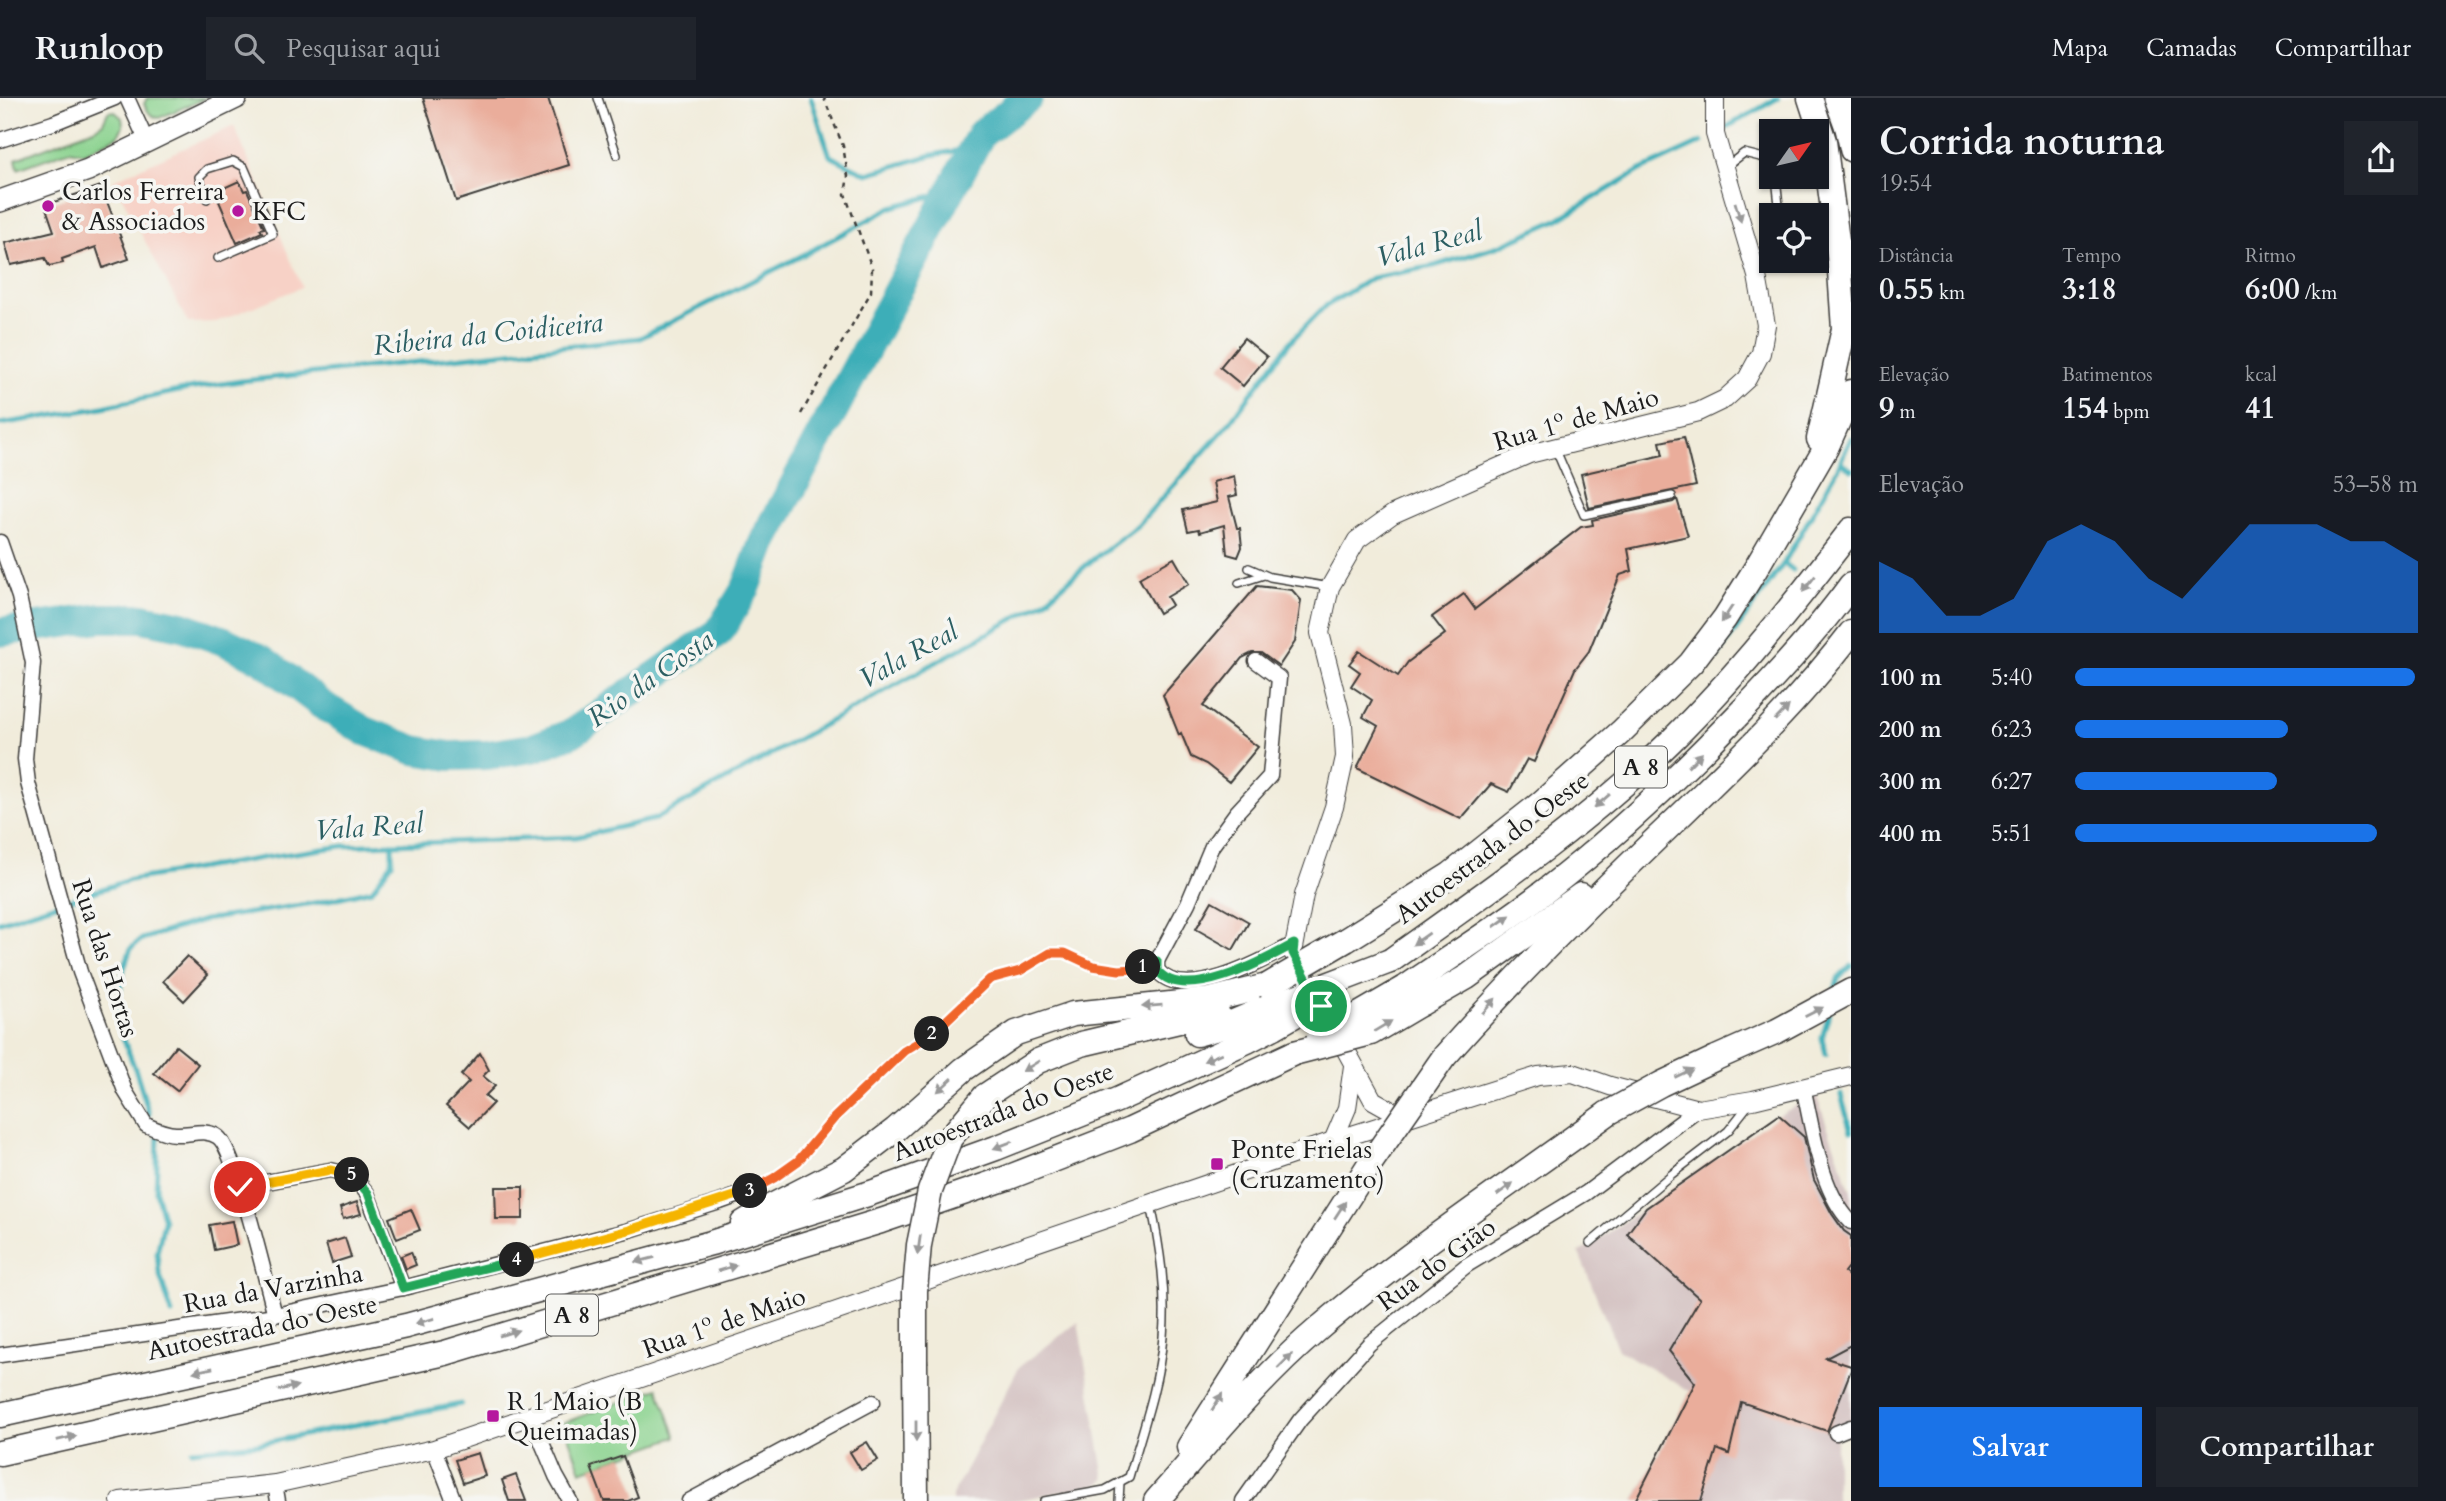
<!DOCTYPE html>
<html lang="pt">
<meta charset="utf-8">
<style>
body{margin:0;font-family:Cardo,serif;background:#20242c;color:#f1f3f6;height:100vh;display:flex;flex-direction:column;font-size:26px;white-space:nowrap}
*{box-sizing:border-box;margin:0}
p{font-size:23px;color:#9ea1a6}
.icon{flex:none;width:38px;height:38px;fill:none;stroke:currentColor;stroke-width:2;stroke-linecap:round;stroke-linejoin:round}
.map{position:relative;flex:1;overflow:hidden}
.drawer{display:flex;flex-direction:column;background:#171b24;width:595px}
.drawer>*{flex:none}
.needle{width:46px;rotate:56deg}
.fabs{position:absolute;left:1759px;top:21px;display:grid;gap:14px}
.fabs a{display:grid;place-items:center;width:70px;height:70px;border-radius:0px;background:#171b24;box-shadow:0 2px 5px #0004;font-size:35px}
.pin{position:absolute;display:grid;place-items:center;width:60px;height:60px;color:#fff;margin:-30px;border:4px solid #fff;border-radius:50%;box-shadow:0 2px 7px #0007}
.km{position:absolute;width:35px;height:35px;margin:-18px;border-radius:50%;background:#222;color:#fff;font-size:19px;line-height:35px;text-align:center}
.round{display:grid;place-items:center;flex:none;width:74px;height:74px;border-radius:0px;background:#20242c}
.summary{display:flex;align-items:center;justify-content:space-between;height:119px;padding:0 28px}
h1{font-size:38px;font-weight:600;line-height:52px}
.metrics{display:grid;grid-template-columns:repeat(3,1fr);gap:10px;height:119px;padding:7px 28px}
.metrics div{display:grid;align-content:center}
.metrics b{font-size:30px;font-weight:600}
.metrics small{font-size:19px;font-weight:400}
.metrics p{font-size:19px}
.chart{height:196px;padding:14px 28px}
.chart p{display:flex;justify-content:space-between}
.chart svg{width:100%;height:126px;margin-top:7px;fill:#1a73e8;opacity:.7}
.button{display:flex;gap:14px;margin-top:auto;padding:14px 28px}
.button a{flex:1;height:80px;border-radius:0px;background:#1a73e8;color:#fff;font-size:28px;font-weight:600;line-height:80px;text-align:center}
.button a+a{background:#20242c;color:#f1f3f6}
ul{padding:0 28px;list-style:none;font-size:23px}
li{display:grid;grid-template-columns:112px 84px 1fr;align-items:center;height:52px}
li i{height:18px;border-radius:9px;background:#1a73e8}
header{display:flex;align-items:center;gap:42px;box-sizing:border-box;height:98px;padding:0 35px;background:#171b24;border-bottom:2px solid #363941}
header strong{font-size:33px}
nav{display:flex;gap:38px;margin-inline-start:auto;font-size:24px}
.search{width:490px;height:63px;background:#20242c;display:flex;align-items:center;gap:18px;box-sizing:border-box;padding:0 24px;border-radius:0px;color:#9ea1a6;font-size:26px}
main{display:flex;flex:1;min-height:0}
.map>svg:first-child{display:block}
</style>
<header>
<strong>Runloop</strong>
<div class="search"><svg class="icon" aria-label="search" viewBox="0 0 24 24"><circle cx="10" cy="10" r="6"/><path d="M15 15l6 6"/></svg>Pesquisar aqui</div>
<nav><a>Mapa</a><a>Camadas</a><a>Compartilhar</a></nav>
</header>
<main>
<div class="map">
<svg width="1851" height="1403" viewBox="0 0 1851 1403">
<rect width="100%" height="100%" fill="#f6f6f2"/>
<filter id="ink" filterUnits="userSpaceOnUse"><feTurbulence type="fractalNoise" baseFrequency=".0143" numOctaves="2"/><feDisplacementMap in="SourceGraphic" scale="14" xChannelSelector="R" yChannelSelector="G"/><feConvolveMatrix kernelMatrix="1 2 1 2 8 2 1 2 1" color-interpolation-filters="sRGB"/></filter>
<filter id="wash" filterUnits="userSpaceOnUse"><feTurbulence type="fractalNoise" baseFrequency=".00686" numOctaves="4" result="noise"/><feDisplacementMap in="SourceGraphic" scale="28" xChannelSelector="R" yChannelSelector="G"/><feGaussianBlur stdDeviation="1.57" result="paint"/><feColorMatrix in="noise" values="0 0 0 0 0 0 0 0 0 0 0 0 0 0 0 0 0 1.4 0 .05"/><feComposite in="paint" operator="in"/></filter>
<g filter="url(#wash)">
<rect width="100%" height="100%" fill="#f1ecdb"/>
<path fill="#f7d1c6" d="M 234,28 L 302,189 L 216,224 L 188,225 L 113,82 Z"/>
<g fill="#d2bfbf">
<path d="M 1816,997 L 1851,1094 L 1851,1324 L 1836,1330 L 1836,1403 L 1634,1403 L 1690,1293 L 1618,1252 L 1579,1155 L 1779,1017 Z"/>
<path d="M 1078,1224 L 1105,1381 L 1096,1387 L 1013,1403 L 952,1403 L 952,1398 L 1019,1269 Z"/>
</g>
<g fill="#89d28d" stroke="#527754" stroke-width="2">
<path d="M 147,0 L 206,0 L 159,20 C 150,18 148,14 144,6 Z"/>
<path d="M 114,13 L 122,20 L 123,28 L 118,38 L 84,55 L 70,52 L 18,71 L 16,61 L 94,31 L 103,25 L 108,14 Z"/>
<path d="M 658,1290 L 676,1339 L 581,1373 L 563,1325 Z"/>
</g>
<g fill="none" stroke-linecap="round" stroke-linejoin="round">
<g stroke="#3daeb8" stroke-width="5">
<path d="M 811,0 L 830,58 L 867,76 L 932,57 L 973,50"/>
<path d="M 1727,29 L 1778,0"/>
<path d="M 0,326 L 93,311 L 188,291 L 241,283 L 640,240 L 805,156 L 892,109 L 950,93"/>
<path d="M 1841,364 L 1851,372"/>
<path d="M 1784,465 L 1793,472"/>
<path d="M 1716,560 L 1784,465 L 1836,374 L 1851,340"/>
<path d="M 0,824 L 130,782 L 268,759 L 343,748 L 576,739 L 655,721 L 1044,504 L 1091,463 L 1138,427 L 1227,328 L 1290,244 L 1324,209 L 1372,180 L 1434,168 L 1499,148 L 1555,123 L 1639,73 L 1702,44"/>
<path d="M 1835,892 L 1838,881 L 1851,868"/>
<path d="M 1826,956 L 1822,940 L 1829,915"/>
<path d="M 1841,997 L 1851,1033"/>
<path d="M 149,1016 L 137,976 L 119,929 L 118,906 L 124,870 L 131,850 L 142,841 L 204,822 L 320,804 L 372,792 L 392,765 L 392,746"/>
<path d="M 158,1038 L 156,1094 L 164,1123 L 157,1155 L 159,1174 L 172,1216"/>
<path d="M 192,1352 L 258,1346 L 461,1306"/>
</g>
<path stroke="#3daeb8" stroke-width="30" d="M 0,534 L 101,520 L 142,520 L 182,528 L 224,543 L 263,562 L 322,607 L 365,633 L 414,652 L 450,658 L 487,657 L 533,650 L 572,635 L 719,534 L 746,490 L 763,445 L 981,36 L 1028,0"/>
</g>
<g id="blocks">
<g fill="#eaad9b">
<path d="M 423,0 L 548,0 L 569,67 L 456,103 Z"/>
<path d="M 239,83 L 244,93 L 247,92 L 264,130 L 260,131 L 262,134 L 237,145 L 215,94 Z"/>
<path d="M 101,88 L 129,161 L 103,170 L 96,149 L 62,161 L 63,165 L 49,168 L 45,160 L 11,167 L 5,145 L 54,133 L 45,107 Z"/>
<path d="M 1244,240 L 1267,259 L 1243,288 L 1220,269 Z"/>
<path d="M 1684,339 L 1696,388 L 1589,410 L 1581,376 L 1663,357 L 1660,344 Z"/>
<path d="M 1234,378 L 1237,397 L 1229,399 L 1237,430 L 1240,430 L 1242,449 L 1238,459 L 1227,456 L 1224,427 L 1200,434 L 1199,431 L 1188,433 L 1183,412 L 1217,404 L 1213,384 Z"/>
<path d="M 1677,401 L 1688,438 L 1628,451 L 1632,473 L 1620,477 L 1589,553 L 1575,571 L 1534,664 L 1527,661 L 1509,694 L 1491,686 L 1461,721 L 1357,670 L 1378,628 L 1363,619 L 1372,602 L 1351,588 L 1360,574 L 1349,566 L 1359,553 L 1398,578 L 1408,564 L 1445,536 L 1432,519 L 1464,496 L 1475,511 L 1581,429 L 1593,427 L 1592,422 L 1673,404 Z"/>
<path d="M 1174,460 L 1189,486 L 1167,499 L 1172,507 L 1159,515 L 1139,480 Z"/>
<path d="M 1257,488 L 1292,492 L 1301,502 L 1295,544 L 1279,568 L 1261,555 L 1252,555 L 1242,560 L 1203,608 L 1258,649 L 1229,684 L 1206,666 L 1191,659 L 1181,635 L 1179,637 L 1163,597 Z"/>
<path d="M 1212,803 L 1249,824 L 1233,852 L 1196,831 Z"/>
<path d="M 187,858 L 208,877 L 184,903 L 163,883 Z"/>
<path d="M 176,948 L 198,966 L 177,993 L 154,975 Z"/>
<path d="M 480,955 L 489,972 L 483,978 L 495,988 L 485,998 L 493,1005 L 470,1029 L 446,1008 L 469,984 L 461,977 Z"/>
<path d="M 1779,1017 L 1804,1039 L 1814,1082 L 1832,1116 L 1844,1133 L 1851,1138 L 1851,1165 L 1844,1174 L 1851,1180 L 1851,1247 L 1826,1260 L 1851,1268 L 1851,1272 L 1827,1333 L 1741,1304 L 1729,1356 L 1717,1351 L 1701,1403 L 1635,1403 L 1695,1285 L 1669,1253 L 1700,1201 L 1627,1136 L 1646,1110 Z"/>
<path d="M 495,1089 L 523,1089 L 523,1121 L 496,1121 Z"/>
<path d="M 357,1104 L 361,1116 L 343,1121 L 340,1110 Z"/>
<path d="M 411,1111 L 420,1132 L 397,1141 L 389,1120 Z"/>
<path d="M 232,1123 L 237,1147 L 214,1152 L 209,1127 Z"/>
<path d="M 345,1140 L 351,1159 L 332,1165 L 326,1146 Z"/>
<path d="M 411,1154 L 416,1167 L 406,1171 L 401,1158 Z"/>
<path d="M 867,1344 L 878,1362 L 861,1372 L 850,1354 Z"/>
<path d="M 478,1355 L 485,1378 L 463,1385 L 455,1362 Z"/>
<path d="M 623,1358 L 638,1399 L 628,1403 L 604,1403 L 591,1369 Z"/>
<path d="M 516,1377 L 526,1403 L 509,1403 L 502,1382 Z"/>
</g>
</g>
</g>
<g filter="url(#ink)">
<use href="#blocks" fill-opacity="0" stroke="#3c3b39" stroke-width="2"/>
<g fill="none" stroke-linecap="round" stroke-linejoin="round">
<defs>
<g id="service">
<path d="M 598,0 L 617,57"/>
<path d="M 1727,68 L 1744,55 L 1764,60 L 1771,71"/>
<path d="M 1776,79 L 1780,117"/>
<path d="M 207,101 L 199,79 L 207,71 L 233,63 L 244,69 L 273,136 L 218,160"/>
<path d="M 1759,174 L 1771,150"/>
<path d="M 1555,350 L 1584,417 L 1672,398"/>
<path d="M 1249,470 L 1270,479 L 1330,489"/>
<path d="M 1239,485 L 1264,477"/>
<path d="M 1590,1145 L 1672,1076 L 1728,1033 L 1750,1005"/>
<path d="M 1044,1403 L 1105,1392 L 1129,1379 C 1142,1334 1159,1286 1163,1239 C 1167,1194 1160,1150 1151,1106"/>
<path d="M 1119,1403 L 1120,1384"/>
</g>
<g id="minor">
<path d="M 127,0 L 147,44"/>
<path d="M 0,42 L 53,25 L 115,0"/>
<path d="M 0,444 L 19,499 L 33,565 L 25,661 L 28,685 L 80,874 L 125,993 L 146,1027 C 155,1031 166,1036 176,1036 C 190,1037 206,1030 218,1039 C 236,1052 267,1188 275,1217"/>
<path d="M 1256,563 L 1279,580 L 1270,678 L 1236,715 L 1212,748 L 1188,805 L 1157,863 L 1157,872 C 1184,907 1264,862 1294,846"/>
<path d="M 1803,989 C 1813,1031 1820,1093 1851,1124"/>
<path d="M 240,1089 L 330,1072 L 352,1077 L 367,1095 L 403,1190"/>
<path d="M 0,1257 L 275,1217 L 403,1190 L 630,1132 L 720,1104 L 753,1092"/>
<path d="M 531,1319 L 556,1378 L 570,1403"/>
<path d="M 1836,1335 L 1851,1329"/>
<path d="M 434,1351 L 454,1403"/>
<path d="M 275,1386 L 278,1403"/>
<path d="M 689,1403 L 873,1304"/>
<path d="M 1243,1403 L 1300,1322 L 1369,1246 L 1467,1167 L 1586,1095 L 1698,1011"/>
</g>
<g id="tertiary">
<path d="M 1405,1020 L 1373,1002 L 1293,855 L 1304,797 L 1334,709 L 1345,659 L 1343,626 L 1320,535 L 1330,489 L 1357,442 L 1393,416 L 1529,356 L 1698,314 L 1725,301 L 1747,281 L 1761,255 L 1766,227 L 1757,178 L 1715,36 L 1715,0"/>
<path d="M 1333,1043 L 1347,1010 L 1353,968"/>
<path d="M 120,1403 L 275,1386 L 434,1351 L 1333,1043 L 1538,978 L 1573,975 L 1610,988 L 1698,1011 L 1753,1002 L 1851,978"/>
</g>
<g id="primary">
<path d="M 1835,0 L 1846,30"/>
<path d="M 1851,8 L 1846,30 L 1851,53"/>
<path d="M 0,103 L 88,72 L 236,0"/>
</g>
<g id="motorway">
<path d="M 1810,0 L 1824,43 L 1839,158 L 1844,231 L 1819,341"/>
<path d="M 1346,842 L 1450,777 L 1540,706 L 1621,634 L 1691,565 L 1725,520 L 1755,472 L 1826,350 L 1851,294"/>
<path d="M 1390,863 C 1487,794 1586,726 1671,643 C 1737,578 1795,505 1851,432"/>
<path d="M 1405,890 C 1453,857 1503,826 1549,790 C 1616,738 1677,680 1736,619 C 1777,577 1817,534 1851,487"/>
<path d="M 1420,906 L 1467,879 L 1581,797"/>
<path d="M 1197,936 L 1222,929 L 1264,911"/>
<path d="M 1444,959 C 1519,874 1599,795 1681,717 C 1741,659 1801,601 1851,535"/>
<path d="M 1716,960 L 1777,933 L 1851,893"/>
<path d="M 985,998 L 1038,963 L 1081,946 L 1217,914"/>
<path d="M 743,1125 L 766,1111 L 844,1071 L 895,1032 L 964,971 L 1016,935 L 1073,916 L 1210,902 L 1267,888"/>
<path d="M 915,1265 L 916,1403"/>
<path d="M 0,1317 L 406,1228 L 711,1145 L 871,1095 L 996,1050 L 1117,1002 L 1247,943 L 1274,929"/>
<path d="M 1189,1349 L 1369,1067"/>
<path d="M 0,1355 L 445,1255 L 881,1123 L 1007,1080 L 1130,1032 L 1294,955"/>
<path d="M 1156,1403 C 1208,1345 1258,1282 1317,1232 C 1407,1154 1512,1085 1608,1015"/>
</g>
</defs>
<use href="#service" stroke="#3c3b39" stroke-width="10"/>
<use href="#minor" stroke="#3c3b39" stroke-width="17"/>
<use href="#tertiary" stroke="#3c3b39" stroke-width="20"/>
<use href="#primary" stroke="#3c3b39" stroke-width="24"/>
<use href="#motorway" stroke="#3c3b39" stroke-width="27"/>
<g stroke="#3c3b39" stroke-width="2.5" stroke-dasharray="5 5" stroke-linecap="butt">
<path d="M 801,316 L 871,194 L 872,170 L 845,96 L 848,78 L 843,48 L 824,0"/>
<path d="M 765,1085 L 798,1063 L 835,1019 L 904,953 L 928,939 L 941,929 L 990,881 L 1020,873 L 1050,855 L 1065,855 L 1093,868 L 1119,872 L 1136,871 L 1144,868"/>
</g>
<use href="#service" stroke="#fff" stroke-width="7"/>
<use href="#minor" stroke="#fff" stroke-width="14"/>
<use href="#tertiary" stroke="#fff" stroke-width="18"/>
<use href="#primary" stroke="#fff" stroke-width="21"/>
<use href="#motorway" stroke="#fff" stroke-width="24"/>
<defs>
<g id="motorway-bridge">
<path d="M 1267,888 L 1346,842"/>
<path d="M 1264,911 L 1390,863"/>
<path d="M 1274,929 L 1319,903"/>
<path d="M 1319,940 L 1405,890"/>
<path d="M 1294,955 L 1371,935 L 1420,906"/>
<path d="M 1608,1015 L 1661,986 L 1716,960"/>
<path d="M 1369,1067 L 1444,959"/>
<path d="M 915,1265 L 915,1193 L 919,1147 L 930,1093 L 950,1040 L 985,998"/>
</g>
</defs>
<use href="#motorway-bridge" stroke="#3c3b39" stroke-width="27" stroke-linecap="butt"/>
<use href="#motorway-bridge" stroke="#fff" stroke-width="24"/>
</g>
<defs><path id="oneway-solid" d="M-6-.8H1V-3.2L6.5 0L1 3.2V.8H-6Z" transform="scale(1.75)"/></defs>
<g fill="#999">
<use href="#oneway-solid" transform="translate(1738 114) rotate(73)"/>
<use href="#oneway-solid" transform="translate(1809 486) rotate(128)"/>
<use href="#oneway-solid" transform="translate(1727 516) rotate(123)"/>
<use href="#oneway-solid" transform="translate(1782 615) rotate(-46)"/>
<use href="#oneway-solid" transform="translate(1695 662) rotate(-45)"/>
<use href="#oneway-solid" transform="translate(1602 703) rotate(139)"/>
<use href="#oneway-solid" transform="translate(1502 823) rotate(-35)"/>
<use href="#oneway-solid" transform="translate(1421 841) rotate(145)"/>
<use href="#oneway-solid" transform="translate(1152 908) rotate(175)"/>
<use href="#oneway-solid" transform="translate(1489 908) rotate(-49)"/>
<use href="#oneway-solid" transform="translate(1814 914) rotate(-27)"/>
<use href="#oneway-solid" transform="translate(1383 928) rotate(-31)"/>
<use href="#oneway-solid" transform="translate(1213 959) rotate(156)"/>
<use href="#oneway-solid" transform="translate(1031 968) rotate(148)"/>
<use href="#oneway-solid" transform="translate(1684 975) rotate(-25)"/>
<use href="#oneway-solid" transform="translate(945 987) rotate(138)"/>
<use href="#oneway-solid" transform="translate(1003 1047) rotate(159)"/>
<use href="#oneway-solid" transform="translate(1505 1091) rotate(-36)"/>
<use href="#oneway-solid" transform="translate(1340 1112) rotate(-57)"/>
<use href="#oneway-solid" transform="translate(919 1147) rotate(98)"/>
<use href="#oneway-solid" transform="translate(645 1162) rotate(166)"/>
<use href="#oneway-solid" transform="translate(727 1170) rotate(-17)"/>
<use href="#oneway-solid" transform="translate(425 1223) rotate(164)"/>
<use href="#oneway-solid" transform="translate(509 1235) rotate(-17)"/>
<use href="#oneway-solid" transform="translate(1285 1263) rotate(-45)"/>
<use href="#oneway-solid" transform="translate(203 1272) rotate(168)"/>
<use href="#oneway-solid" transform="translate(288 1290) rotate(-13)"/>
<use href="#oneway-solid" transform="translate(1217 1304) rotate(-58)"/>
<use href="#oneway-solid" transform="translate(916 1333) rotate(90)"/>
<use href="#oneway-solid" transform="translate(67 1340) rotate(-13)"/>
</g>
</g>
<g fill="none" stroke-linecap="round" stroke-linejoin="round" filter="url(#ink)">
<defs>
<path id="split-1" d="M 1143,869 L 1157,863 L 1157,872 C 1184,907 1265,862 1294,846 L 1293,855 L 1321,908"/>
<path id="split-2" d="M 932,936 L 990,881 L 1020,873 L 1050,855 L 1065,855 L 1093,868 L 1119,872 L 1136,871 L 1143,869"/>
<path id="split-3" d="M 750,1093 L 774,1080 L 798,1063 L 835,1019 L 904,953 L 932,936"/>
<path id="split-4" d="M 517,1162 L 629,1132 L 750,1093"/>
<path id="split-5" d="M 352,1077 L 368,1095 L 403,1190 L 517,1162"/>
<path id="split-6" d="M 240,1089 L 330,1072 L 352,1077"/>
</defs>
<use href="#split-1" stroke="#fff" stroke-width="14"/>
<use href="#split-2" stroke="#fff" stroke-width="14"/>
<use href="#split-3" stroke="#fff" stroke-width="14"/>
<use href="#split-4" stroke="#fff" stroke-width="14"/>
<use href="#split-5" stroke="#fff" stroke-width="14"/>
<use href="#split-6" stroke="#fff" stroke-width="14"/>
<use href="#split-1" stroke="#22a559" stroke-width="9"/>
<use href="#split-2" stroke="#f0652b" stroke-width="9"/>
<use href="#split-3" stroke="#f0652b" stroke-width="9"/>
<use href="#split-4" stroke="#f5b400" stroke-width="9"/>
<use href="#split-5" stroke="#22a559" stroke-width="9"/>
<use href="#split-6" stroke="#f5b400" stroke-width="9"/>
</g>
<g fill="#b5179e" stroke="#f6f6f2" stroke-width="2.5">
<circle cx="48" cy="108" r="7"/>
<circle cx="238" cy="113" r="7"/>
<rect x="1210" y="1059" width="14" height="14" rx="3.5"/>
<rect x="486" y="1311" width="14" height="14" rx="3.5"/>
</g>
<g text-anchor="middle" stroke-width="7" stroke-linejoin="round" paint-order="stroke">
<g fill="#f6f6f2" stroke="#5d5d5c" stroke-width="2">
<rect x="1615" y="648.5" width="52" height="41" rx="5"/>
<rect x="546" y="1196.5" width="52" height="41" rx="5"/>
</g>
<g font-size="24" font-weight="bold" fill="#1c1c1c">
<text x="1641" y="677">A 8</text>
<text x="572" y="1225">A 8</text>
</g>
<g font-size="26" fill="#1c1c1c" stroke="#f6f6f2" text-anchor="start">
<text x="62" y="102">Carlos Ferreira<tspan x="62" dy="30">&amp; Associados</tspan></text>
<text x="252" y="122">KFC</text>
<text x="1231" y="1060">Ponte Frielas<tspan x="1231" dy="30">(Cruzamento)</tspan></text>
<text x="507" y="1312">R 1 Maio (B<tspan x="507" dy="30">Queimadas)</tspan></text>
</g>
<g font-size="26" fill="#1c1c1c" stroke="#f6f6f2">
<text transform="translate(1576 321) rotate(-16)" y="9">Rua 1º de Maio</text>
<text transform="translate(1492 749) rotate(-37)" y="9">Autoestrada do Oeste</text>
<text transform="translate(106 860) rotate(72)" y="9">Rua das Hortas</text>
<text transform="translate(1003 1013) rotate(-21)" y="9">Autoestrada do Oeste</text>
<text transform="translate(1436 1166) rotate(-36)" y="9">Rua do Gião</text>
<text transform="translate(273 1190) rotate(-10)" y="9">Rua da Varzinha</text>
<text transform="translate(724 1224) rotate(-19)" y="9">Rua 1º de Maio</text>
<text transform="translate(262 1229) rotate(-12)" y="9">Autoestrada do Oeste</text>
</g>
<g font-size="28" font-style="italic" fill="#2b5e62" stroke="#f6f6f2">
<text transform="translate(1429 145) rotate(-15)" y="10">Vala Real</text>
<text transform="translate(488 235) rotate(-6)" y="10">Ribeira da Coidiceira</text>
<text transform="translate(908 556) rotate(-29)" y="10">Vala Real</text>
<text transform="translate(650 580) rotate(-35)" y="10">Rio da Costa</text>
<text transform="translate(369 728) rotate(-4)" y="10">Vala Real</text>
</g>
</g>
</svg>
<div class="fabs">
<a><svg class="needle" viewBox="-14 -14 28 28"><path d="M0-13l5 13h-10z" fill="#e53935"/><path d="M0 13l5-13h-10z" fill="#9ea1a6"/></svg></a>
<a><svg class="icon" aria-label="locate" viewBox="0 0 24 24"><circle cx="12" cy="12" r="6"/><path d="M12 2v4M12 18v4M2 12h4M18 12h4"/></svg></a>
</div>
<div class="pin" style="left:1321px;top:908px;background:#1e9e55"><svg class="icon" aria-label="arrive" viewBox="0 0 24 24"><path d="M6 21V4h12l-3 4 3 4H6"/></svg></div>
<div class="pin" style="left:240px;top:1089px;background:#d93025"><svg class="icon" aria-label="check" viewBox="0 0 24 24"><path d="M5 12l5 5 9-10"/></svg></div>
<b class="km" style="left:1143px;top:869px">1</b>
<b class="km" style="left:932px;top:936px">2</b>
<b class="km" style="left:750px;top:1093px">3</b>
<b class="km" style="left:517px;top:1162px">4</b>
<b class="km" style="left:352px;top:1077px">5</b>
</div>
<section class="drawer">
<div class="summary"><div><h1>Corrida noturna</h1><p>19:54</p></div><a class="round"><svg class="icon" aria-label="share" viewBox="0 0 24 24"><path d="M12 15V3M7 8l5-5 5 5M5 13v7h14v-7"/></svg></a></div>
<div class="metrics">
<div><p>Distância</p><b>0.55<small> km</small></b></div>
<div><p>Tempo</p><b>3:18</b></div>
<div><p>Ritmo</p><b>6:00<small> /km</small></b></div>
</div>
<div class="metrics">
<div><p>Elevação</p><b>9<small> m</small></b></div>
<div><p>Batimentos</p><b>154<small> bpm</small></b></div>
<div><p>kcal</p><b>41</b></div>
</div>
<div class="chart"><p><span>Elevação</span>53–58 m</p>
<svg viewBox="0 0 160 44" preserveAspectRatio="none"><path d="M0 44V19L10 25L20 38L30 38L40 32L50 12L60 6L70 12L80 25L90 32L100 19L110 6L120 6L130 6L140 12L150 12L160 19V44z"/></svg>
</div>
<ul>
<li><b>100 m</b>5:40<i style="width:99%"></i></li>
<li><b>200 m</b>6:23<i style="width:62%"></i></li>
<li><b>300 m</b>6:27<i style="width:59%"></i></li>
<li><b>400 m</b>5:51<i style="width:88%"></i></li>
</ul>
<div class="button"><a>Salvar</a><a>Compartilhar</a></div>
</section>
</main>
